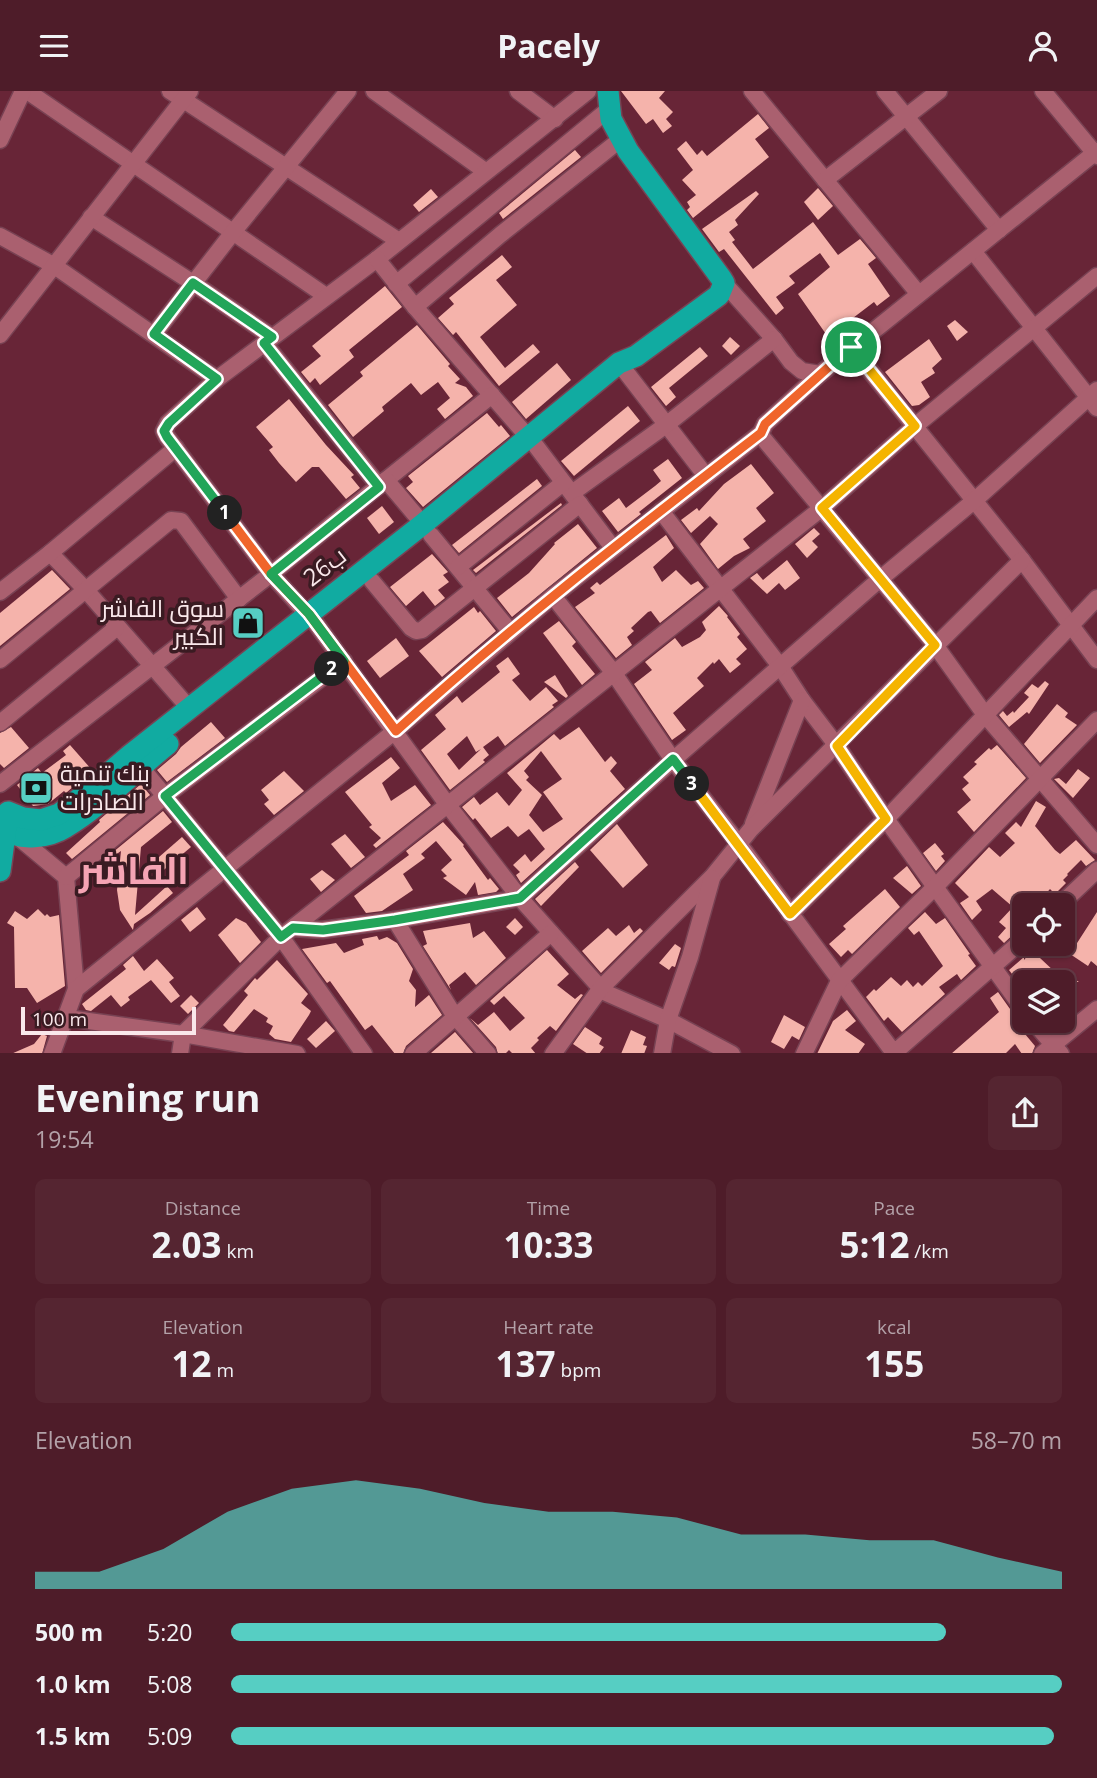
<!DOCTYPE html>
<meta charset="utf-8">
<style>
body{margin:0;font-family:"Open Sans",Cairo,sans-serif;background:#552531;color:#f1f3f6;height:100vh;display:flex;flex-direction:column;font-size:26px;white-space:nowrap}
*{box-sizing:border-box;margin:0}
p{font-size:23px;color:#b3a1a8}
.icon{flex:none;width:38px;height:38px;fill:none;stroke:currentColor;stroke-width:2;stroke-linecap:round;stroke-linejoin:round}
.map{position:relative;height:962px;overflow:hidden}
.panel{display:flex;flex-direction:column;background:#4e1c29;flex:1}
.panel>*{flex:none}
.tools{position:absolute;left:1012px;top:802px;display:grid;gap:14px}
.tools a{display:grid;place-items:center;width:63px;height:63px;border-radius:10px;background:#4e1c29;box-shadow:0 2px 5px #0004,0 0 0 2px #653a46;font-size:35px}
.scale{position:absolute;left:21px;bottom:18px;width:175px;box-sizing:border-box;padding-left:7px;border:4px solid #fae8eb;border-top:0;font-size:19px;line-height:24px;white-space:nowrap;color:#fae8eb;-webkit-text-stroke:5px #3a1b22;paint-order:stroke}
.pin{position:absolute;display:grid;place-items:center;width:60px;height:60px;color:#fff;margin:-30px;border:4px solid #fff;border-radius:50%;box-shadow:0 2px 7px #0007}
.km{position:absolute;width:35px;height:35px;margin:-18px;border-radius:50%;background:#222;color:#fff;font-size:19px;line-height:35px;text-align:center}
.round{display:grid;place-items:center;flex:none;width:74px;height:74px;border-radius:10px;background:#552531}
.headline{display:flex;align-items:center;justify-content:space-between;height:119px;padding:0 35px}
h1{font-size:38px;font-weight:700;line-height:52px}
.metrics{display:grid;grid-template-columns:repeat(3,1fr);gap:10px;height:119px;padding:7px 35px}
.metrics div{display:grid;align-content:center;border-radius:10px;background:#552531;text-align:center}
.metrics b{font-size:35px;font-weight:700}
.metrics small{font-size:19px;font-weight:400}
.metrics p{font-size:19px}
.chart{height:196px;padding:14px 35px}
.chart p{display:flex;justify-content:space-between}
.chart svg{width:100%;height:126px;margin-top:7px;fill:#56cec3;opacity:.7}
ul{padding:0 35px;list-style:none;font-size:23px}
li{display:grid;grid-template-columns:112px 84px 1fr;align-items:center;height:52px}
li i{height:18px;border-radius:9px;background:#56cec3}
header{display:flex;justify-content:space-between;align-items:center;height:91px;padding:0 35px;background:#4e1c29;font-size:32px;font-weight:700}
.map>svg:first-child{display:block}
</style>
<header><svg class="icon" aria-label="menu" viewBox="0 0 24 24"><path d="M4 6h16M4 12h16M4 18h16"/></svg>Pacely<svg class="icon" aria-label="person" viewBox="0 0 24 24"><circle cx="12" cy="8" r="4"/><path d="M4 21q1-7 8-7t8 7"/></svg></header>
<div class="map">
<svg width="1097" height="963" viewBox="0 0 1097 963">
<rect width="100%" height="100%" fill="#682537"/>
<g fill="#f5b3ab" fill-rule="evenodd">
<path d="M 621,0 L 665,0 L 659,7 L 673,21 L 666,28 L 672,35 L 663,42 L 653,28 L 646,33 Z"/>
<path d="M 758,23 L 769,37 L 755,48 L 769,66 L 693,127 L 687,119 L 690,116 L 687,111 L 696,104 L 682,89 L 693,79 L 677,58 L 686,50 L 697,64 L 702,59 L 707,65 Z"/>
<path d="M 575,59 L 581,66 L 503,128 L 499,122 Z"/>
<path d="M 818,97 L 833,115 L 818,129 L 804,111 Z"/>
<path d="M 431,98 L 438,106 L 419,121 L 413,114 Z"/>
<path d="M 756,100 L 759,103 L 735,129 L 738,134 L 729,141 L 735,149 L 732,151 L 753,178 L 813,131 L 838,164 L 860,148 L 876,167 L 868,173 L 890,205 L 877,215 L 874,211 L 828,246 L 798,203 L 830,176 L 820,162 L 789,185 L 795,192 L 776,206 L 784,217 L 776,224 L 724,158 L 719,161 L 702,138 Z"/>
<path d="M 502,164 L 512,176 L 496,189 L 517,214 L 480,246 L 505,277 L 533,253 L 540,261 L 499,295 L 456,241 L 453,244 L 438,227 L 454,213 L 449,207 Z"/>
<path d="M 385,195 L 402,216 L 349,259 L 354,266 L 320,294 L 315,287 L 310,292 L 301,281 L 321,265 L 312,255 Z"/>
<path d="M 955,229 L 968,241 L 957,250 L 947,235 Z"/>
<path d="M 417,234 L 450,273 L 448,275 L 460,288 L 455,292 L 466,296 L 473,305 L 445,328 L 437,318 L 450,307 L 438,291 L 421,304 L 411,292 L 382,316 L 384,320 L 353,346 L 328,314 L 363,285 L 360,281 Z"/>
<path d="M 730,246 L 740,255 L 731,264 L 722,255 Z"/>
<path d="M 929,248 L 942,268 L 932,277 L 935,282 L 921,291 L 930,306 L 919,314 L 912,315 L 885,281 Z"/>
<path d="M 700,256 L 708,265 L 669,297 L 676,306 L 666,315 L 651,296 Z"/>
<path d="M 557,272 L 571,289 L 526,328 L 512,311 Z"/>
<path d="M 289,308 L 326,354 L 354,384 L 351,386 L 360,397 L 346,408 L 319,376 L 312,376 L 296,391 L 279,372 L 269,359 L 273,356 L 256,336 Z"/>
<path d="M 628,315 L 640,330 L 574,385 L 561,370 Z"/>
<path d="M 487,322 L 499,336 L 501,334 L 510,345 L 423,416 L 406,397 L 413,391 L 408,385 Z"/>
<path d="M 668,368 L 682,387 L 639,421 L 641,423 L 618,441 L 602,420 L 619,407 L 626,417 L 655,395 L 661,390 L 653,379 Z"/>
<path d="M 751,373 L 774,402 L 756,417 L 766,430 L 743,448 L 750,457 L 734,465 L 718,478 L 700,453 L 718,433 L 710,425 L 691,442 L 681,429 L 697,417 L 699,420 L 724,393 Z"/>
<path d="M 537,388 L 542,395 L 459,462 L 452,454 Z"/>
<path d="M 561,412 L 562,414 L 476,482 L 473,479 Z"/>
<path d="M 382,415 L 394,431 L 379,443 L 367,427 Z"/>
<path d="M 578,433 L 597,457 L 512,526 L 497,507 L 529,482 L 555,453 L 554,452 Z"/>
<path d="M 814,437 L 820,443 L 812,450 L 818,456 L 807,467 L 795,453 Z"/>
<path d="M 666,444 L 674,457 L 653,476 L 662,491 L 676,479 L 691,494 L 698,490 L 704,497 L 660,532 L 651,520 L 648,521 L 631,537 L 634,540 L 627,546 L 632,554 L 616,567 L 575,516 L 595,502 L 590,497 L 597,491 L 600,494 Z"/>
<path d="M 432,463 L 448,481 L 443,484 L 449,491 L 438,499 L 445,507 L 435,515 L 423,500 L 406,515 L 390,496 Z"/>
<path d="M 787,469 L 800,487 L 785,499 L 779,492 L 767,503 L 750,487 L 757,482 L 763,489 Z"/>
<path d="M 52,479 L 70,498 L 0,555 L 0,522 Z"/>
<path d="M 719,515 L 728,525 L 727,526 L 740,543 L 737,546 L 747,558 L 736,568 L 741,573 L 730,582 L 719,568 L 714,573 L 713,571 L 697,587 L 704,595 L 673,622 L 686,639 L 672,649 L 634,593 L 652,579 L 645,571 L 675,547 L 682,556 L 700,546 L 706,539 L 702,531 Z"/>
<path d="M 474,516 L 478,522 L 480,520 L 496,540 L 442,586 L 419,560 Z"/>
<path d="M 559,530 L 576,551 L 572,555 L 595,583 L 582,594 L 543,542 Z"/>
<path d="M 396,547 L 409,565 L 380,587 L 367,570 Z"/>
<path d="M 508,566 L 520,583 L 512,589 L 530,610 L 546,596 L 558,610 L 552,614 L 554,616 L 505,655 L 498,645 L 483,656 L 489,664 L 483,669 L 485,671 L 450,699 L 421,659 L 446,638 L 435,624 L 457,605 L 462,612 L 500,581 L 496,575 ZM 467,645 L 476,661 L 481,658 L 459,679 L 447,663 Z"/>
<path d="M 555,584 L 568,605 L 566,607 L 544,591 Z"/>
<path d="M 1045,590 L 1049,593 L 1029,623 L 1027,621 L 1009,636 L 999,624 L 1003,620 L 1007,625 L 1013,620 L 1014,622 L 1029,606 L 1024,602 L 1032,593 L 1038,597 Z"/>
<path d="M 1057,613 L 1068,622 L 1065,626 L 1077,634 L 1040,672 L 1024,653 Z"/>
<path d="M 211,631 L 225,647 L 167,691 L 157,679 L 176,663 L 181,656 Z"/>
<path d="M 11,636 L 29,657 L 4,677 L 0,673 L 0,642 Z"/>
<path d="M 579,636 L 605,671 L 611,665 L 617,672 L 610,680 L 625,698 L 521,792 L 516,784 L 520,781 L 513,774 L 525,763 L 531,771 L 545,758 L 529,738 L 518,746 L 508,735 L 491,747 L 475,727 L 473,729 L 462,716 L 474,706 L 480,714 L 497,701 L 509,715 L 522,699 L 507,682 L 554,643 L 560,649 ZM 541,660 L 562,688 L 543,701 L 563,728 L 543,741 L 529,724 L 542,704 L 526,689 L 529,686 L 524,680 Z"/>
<path d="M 70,654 L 92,679 L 66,702 L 64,700 L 48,713 L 33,715 L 17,694 L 38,677 L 42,682 L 66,664 L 63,660 Z"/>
<path d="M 997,654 L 1026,687 L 974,741 L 957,721 L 971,709 L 962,698 L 969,692 L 963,686 L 977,673 L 974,671 L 989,657 L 991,659 Z"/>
<path d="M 391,666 L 400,677 L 382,692 L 391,710 L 415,694 L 431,714 L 376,757 L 373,754 L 381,747 L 369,736 L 372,734 L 345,701 Z"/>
<path d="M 1078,678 L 1090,687 L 1073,707 L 1054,688 L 1059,687 L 1066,693 Z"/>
<path d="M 284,680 L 304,700 L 274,724 L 264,713 L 269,709 L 261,699 Z"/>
<path d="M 141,693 L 150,704 L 72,768 L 66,762 L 100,731 L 99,729 Z"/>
<path d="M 1036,710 L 1046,716 L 1035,735 L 1055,759 L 1060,763 L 1076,749 L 1095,769 L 1086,775 L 1081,769 L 1067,783 L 1068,784 L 1063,789 L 1066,792 L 1055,803 L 1050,798 L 1036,814 L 1024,814 L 1024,838 L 1017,840 L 1004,852 L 998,846 L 1006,837 L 999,831 L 1013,816 L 992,798 L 976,810 L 982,819 L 972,829 L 960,812 L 969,806 L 955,792 L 989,756 L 1000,766 L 1015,752 L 1005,742 L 1016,731 L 1021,736 Z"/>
<path d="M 163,720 L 172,731 L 141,756 L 135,824 L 167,795 L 173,802 L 150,822 L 134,833 L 133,839 L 120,819 L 117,799 L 121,760 L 84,785 Z"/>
<path d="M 443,731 L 464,754 L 463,755 L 488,789 L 490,787 L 499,798 L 496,801 L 478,804 L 475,791 L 466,804 L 443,787 L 447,785 L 441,779 L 452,769 L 436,750 L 421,763 L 425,767 L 403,783 L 413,799 L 382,820 L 366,822 L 354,805 L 409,764 L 406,760 Z"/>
<path d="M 617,733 L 648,774 L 623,797 L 590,759 Z"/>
<path d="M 345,743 L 365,766 L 351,777 L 331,753 Z"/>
<path d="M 182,746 L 191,756 L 159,783 L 151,773 Z"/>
<path d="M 935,752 L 944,763 L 941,765 L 945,770 L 936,780 L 923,762 Z"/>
<path d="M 575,771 L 579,776 L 541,815 L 535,808 Z"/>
<path d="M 907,775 L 921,795 L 912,803 L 893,787 Z"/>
<path d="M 322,779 L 335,789 L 321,801 L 310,788 Z"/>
<path d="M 885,798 L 900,816 L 852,863 L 848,859 L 841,866 L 829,853 L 846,838 L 843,835 Z"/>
<path d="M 197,816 L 206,828 L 190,841 L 181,829 Z"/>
<path d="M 38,818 L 45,825 L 47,823 L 50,826 L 59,824 L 65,895 L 37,912 L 27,897 L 15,897 L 14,836 L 7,832 L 15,820 L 27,828 Z"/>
<path d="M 925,821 L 936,833 L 945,827 L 970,863 L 968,864 L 976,875 L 961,889 L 957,883 L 939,896 L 945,903 L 902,941 L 888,926 L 884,930 L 866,906 L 874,898 L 876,900 L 891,886 L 901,895 L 907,889 L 913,896 L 918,891 L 922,895 L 943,875 L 919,840 L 914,844 L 908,837 Z"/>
<path d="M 1097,821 L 1097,875 L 1091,870 L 1088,875 L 1070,863 Z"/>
<path d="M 236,827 L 246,832 L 261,851 L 240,872 L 218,844 Z"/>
<path d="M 515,827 L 523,836 L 515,844 L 506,836 Z"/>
<path d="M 470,832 L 473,847 L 484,840 L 506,867 L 476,894 L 465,881 L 449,894 L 451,899 L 423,855 L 427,853 L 423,840 Z"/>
<path d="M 629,834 L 634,842 L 640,837 L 643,840 L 601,882 L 582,860 L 608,837 L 616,845 Z"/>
<path d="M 377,845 L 379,849 L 387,846 L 397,852 L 413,878 L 409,890 L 416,899 L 415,916 L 429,904 L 442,924 L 406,955 L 403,963 L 395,963 L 372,934 L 365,939 L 330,890 L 327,892 L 302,858 L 336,852 L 344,862 L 364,854 L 362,848 Z"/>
<path d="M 1038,852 L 1052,852 L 1040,867 L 1056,882 L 1058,878 L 1079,891 L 1075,891 L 1062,908 L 1062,891 L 1018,891 L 1009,879 L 1024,866 L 1024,869 Z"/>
<path d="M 675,853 L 681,857 L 675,876 L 672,875 L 669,879 L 659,872 Z"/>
<path d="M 547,859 L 569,883 L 557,894 L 575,908 L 581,903 L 583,904 L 556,940 L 550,935 L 537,947 L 539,949 L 531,957 L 536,963 L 513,963 L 509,959 L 505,963 L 498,963 L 496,956 L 470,927 L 478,934 L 494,921 L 510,940 L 525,927 L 504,905 L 494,914 L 490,910 Z"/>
<path d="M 133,865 L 144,880 L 157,868 L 174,887 L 169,891 L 180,905 L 171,912 L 151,889 L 128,906 L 130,909 L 121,916 L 111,904 L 91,920 L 86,919 L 82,913 L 126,878 L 123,874 Z"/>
<path d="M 277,869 L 308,903 L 301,912 L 311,920 L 309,924 L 291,951 L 275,948 L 269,943 L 273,935 L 266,931 L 268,927 L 254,918 L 234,941 L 229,940 L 223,934 L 248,904 L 244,900 L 255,887 L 257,889 Z"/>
<path d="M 998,901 L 1015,925 L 1022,929 L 1028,941 L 1025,943 L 1035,955 L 1032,963 L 1022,963 L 1015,953 L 1005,963 L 951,963 L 999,921 L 990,907 Z"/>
<path d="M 191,904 L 199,912 L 188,923 L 180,915 Z"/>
<path d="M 847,919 L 856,930 L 845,939 L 865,953 L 858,963 L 817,963 L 833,930 Z"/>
<path d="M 784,924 L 805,936 L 799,949 L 792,945 L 784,958 L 771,951 Z"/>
<path d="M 326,930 L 335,940 L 316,957 L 307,948 Z"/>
<path d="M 585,936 L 602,947 L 599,953 L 604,956 L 599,963 L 588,963 L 573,953 Z"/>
<path d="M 631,939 L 646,946 L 643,954 L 647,955 L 644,963 L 621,963 Z"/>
<path d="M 455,941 L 474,963 L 432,963 L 431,962 Z"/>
<path d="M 42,943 L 47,945 L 42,963 L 11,963 L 34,953 Z"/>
</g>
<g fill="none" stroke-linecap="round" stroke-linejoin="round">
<defs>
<g id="minor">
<path d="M 27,0 L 326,205"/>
<path d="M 170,0 L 399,150"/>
<path d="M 374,0 L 485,80"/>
<path d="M 518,0 L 555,28"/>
<path d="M 588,0 L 377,168 L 217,288 L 168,332 L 164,340 L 167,346 L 271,483 L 317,534 L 447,713 L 520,807 L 604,901 L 668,929 L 732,963"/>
<path d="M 752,0 L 918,202"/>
<path d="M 885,0 L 999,139"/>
<path d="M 1043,0 L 1097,65"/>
<path d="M 0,49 L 23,0"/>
<path d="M 825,89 L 939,0"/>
<path d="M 91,126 L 193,192 L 272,246"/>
<path d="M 0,145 L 53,174 L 217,288"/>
<path d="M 973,160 L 1097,317"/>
<path d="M 377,168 L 415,216 L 528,346"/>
<path d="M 724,192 L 774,248 L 791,271 L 802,280 L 820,283 L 1097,60"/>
<path d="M 396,193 L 609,18"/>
<path d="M 415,216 L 500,144 L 621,48"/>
<path d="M 154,243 L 234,140 L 348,0"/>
<path d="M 0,244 L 190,0"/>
<path d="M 264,252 L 379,395"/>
<path d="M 851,256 L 1022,469 L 1097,569"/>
<path d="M 619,272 L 706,385"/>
<path d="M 820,283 L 765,333 L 761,342 L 763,347 L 935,554 L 986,625 L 1097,754"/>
<path d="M 536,355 L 613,457"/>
<path d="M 386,389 L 492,304"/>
<path d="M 572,402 L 666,334 L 774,248"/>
<path d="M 661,420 L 780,575 L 802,609 L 837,655 L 886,728 L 1024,919"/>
<path d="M 431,444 L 510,540"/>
<path d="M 50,462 L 85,498 L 190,618"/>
<path d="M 458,476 L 563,392"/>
<path d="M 372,490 L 411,537 L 416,540 L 422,539 L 580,413"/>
<path d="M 0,501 L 50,462 L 176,357"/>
<path d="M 553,505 L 613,581 L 673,669 L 739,753 L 894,962 L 1024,848"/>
<path d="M 0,569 L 171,429 L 181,430 L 239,508"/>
<path d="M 0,632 L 116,537"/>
<path d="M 140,675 L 281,846 L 364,963"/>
<path d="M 0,693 L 271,483 L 386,389 L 423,433"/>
<path d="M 753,733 L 802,609"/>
<path d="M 18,746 L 66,786 L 76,898"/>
<path d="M 66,786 L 165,705 L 344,570"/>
<path d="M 1060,814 L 1097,779"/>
<path d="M 790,823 L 886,728 L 1097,507"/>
<path d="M 395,829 L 454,924 L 488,963"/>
<path d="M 293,837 L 322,839 L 395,829 L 520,807 L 673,669 L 880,488 L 975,409 L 1097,299"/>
<path d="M 67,927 L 183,943 L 297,963"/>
<path d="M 1032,929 L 1061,963"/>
<path d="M 52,963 L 76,898 L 395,640 L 553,505 L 761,342"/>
<path d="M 180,963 L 183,943 L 281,846 L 822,417 L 915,335 L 1097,185"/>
<path d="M 413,963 L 551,842"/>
<path d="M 553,963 L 601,897 L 712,786 L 751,738 L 1022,469"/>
<path d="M 662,963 L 668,929 L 690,866 L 712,787"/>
<path d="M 804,963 L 839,890 L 935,796 L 1097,629"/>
<path d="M 1042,963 L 1097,918"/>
</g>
<g id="highway">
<path d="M 5,737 C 18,752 50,746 66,736 C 103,714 134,680 168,653"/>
<path d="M 0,780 L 8,721 L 23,727 L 41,729 L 59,723 L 74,712 L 129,665 L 423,433 L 619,272 L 636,265 L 719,204 L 724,192 L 721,187 L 628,60 L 611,28 L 608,0"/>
</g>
</defs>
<use href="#minor" stroke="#784253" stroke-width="19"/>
<use href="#highway" stroke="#784253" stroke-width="24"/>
<use href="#minor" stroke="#aa606f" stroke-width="16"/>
<use href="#highway" stroke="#11aba1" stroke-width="21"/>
</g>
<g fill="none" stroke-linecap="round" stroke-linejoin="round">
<defs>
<path id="split-1" d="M 225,422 L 271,483 L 309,523 L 396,640 C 512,534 637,438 761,342 L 765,333 L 851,256"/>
<path id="split-2" d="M 225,422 L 167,346 L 164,340 L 169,332 L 217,288 L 154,243 L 193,192 L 272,246 L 264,252 L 379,396 L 271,483 L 309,523 L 344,570 L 332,578"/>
<path id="split-3" d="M 332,578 L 165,705 L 281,846 L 293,837 L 323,839 L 395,829 L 520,807 L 673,668 L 692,693"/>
<path id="split-4" d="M 692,693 L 790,823 L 886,728 L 837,655 L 935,554 L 822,417 L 915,335 L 851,256"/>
</defs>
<use href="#split-1" stroke="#fff" stroke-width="14"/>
<use href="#split-2" stroke="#fff" stroke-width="14"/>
<use href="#split-3" stroke="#fff" stroke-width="14"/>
<use href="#split-4" stroke="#fff" stroke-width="14"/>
<use href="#split-1" stroke="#f0652b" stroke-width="9"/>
<use href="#split-2" stroke="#22a559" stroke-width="9"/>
<use href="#split-3" stroke="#22a559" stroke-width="9"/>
<use href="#split-4" stroke="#f5b400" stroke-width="9"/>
</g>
<defs>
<symbol id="shop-square" viewBox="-11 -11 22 22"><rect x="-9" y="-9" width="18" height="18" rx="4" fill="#56cec3" stroke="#3a1b22"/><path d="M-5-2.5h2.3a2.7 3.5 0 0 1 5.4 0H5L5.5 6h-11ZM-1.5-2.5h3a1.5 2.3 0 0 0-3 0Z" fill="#111"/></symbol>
<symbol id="bank-square" viewBox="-11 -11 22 22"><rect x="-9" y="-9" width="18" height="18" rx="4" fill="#56cec3" stroke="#3a1b22"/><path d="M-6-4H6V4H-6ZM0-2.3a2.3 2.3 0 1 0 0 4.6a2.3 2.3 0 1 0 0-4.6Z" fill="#111"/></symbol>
</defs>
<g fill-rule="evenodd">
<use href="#shop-square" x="229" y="513" width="38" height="38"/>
<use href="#bank-square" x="17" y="678" width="38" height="38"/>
</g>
<g text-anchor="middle" stroke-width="7" stroke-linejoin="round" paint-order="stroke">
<g font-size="24" fill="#fae8eb" stroke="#3a1b22">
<text transform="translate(325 476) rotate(-38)" y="8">26ب</text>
</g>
<g font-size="24" fill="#fae8eb" stroke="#3a1b22" text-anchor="end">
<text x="224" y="526">سوق الفاشر<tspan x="224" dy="28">الكبير</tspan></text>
<text x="60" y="691" text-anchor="start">بنك تنمية<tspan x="60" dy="28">الصادرات</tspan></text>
</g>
<g font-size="38" font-weight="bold" fill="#f5a4b4" stroke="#3a1b22">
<text x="134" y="793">الفاشر</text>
</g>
</g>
</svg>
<div class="tools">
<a><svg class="icon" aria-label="locate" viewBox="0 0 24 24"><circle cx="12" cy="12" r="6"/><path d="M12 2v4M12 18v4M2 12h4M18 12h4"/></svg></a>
<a><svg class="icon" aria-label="layers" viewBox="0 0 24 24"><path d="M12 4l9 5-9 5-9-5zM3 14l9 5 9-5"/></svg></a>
</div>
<div class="scale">100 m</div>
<div class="pin" style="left:851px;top:256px;background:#1e9e55"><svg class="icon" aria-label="arrive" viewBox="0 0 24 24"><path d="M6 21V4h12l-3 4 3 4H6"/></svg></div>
<b class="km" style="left:225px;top:422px">1</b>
<b class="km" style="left:332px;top:578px">2</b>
<b class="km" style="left:692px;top:693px">3</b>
</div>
<section class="panel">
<div class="headline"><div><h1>Evening run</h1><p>19:54</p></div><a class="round"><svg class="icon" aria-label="share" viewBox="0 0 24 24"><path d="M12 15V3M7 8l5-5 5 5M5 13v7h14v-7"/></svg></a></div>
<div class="metrics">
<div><p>Distance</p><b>2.03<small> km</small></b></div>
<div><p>Time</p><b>10:33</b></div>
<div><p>Pace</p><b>5:12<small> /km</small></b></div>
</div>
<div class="metrics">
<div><p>Elevation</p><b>12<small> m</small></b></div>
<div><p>Heart rate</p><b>137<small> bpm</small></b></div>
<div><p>kcal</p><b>155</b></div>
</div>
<div class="chart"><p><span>Elevation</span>58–70 m</p>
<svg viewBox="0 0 160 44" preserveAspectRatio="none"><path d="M0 44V38L10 38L20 30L30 17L40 9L50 6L60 9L70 14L80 17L90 17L100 19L110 25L120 25L130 27L140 27L150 33L160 38V44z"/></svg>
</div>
<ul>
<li><b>500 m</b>5:20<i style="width:86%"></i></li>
<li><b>1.0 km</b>5:08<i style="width:100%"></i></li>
<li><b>1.5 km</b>5:09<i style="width:99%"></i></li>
</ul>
</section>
